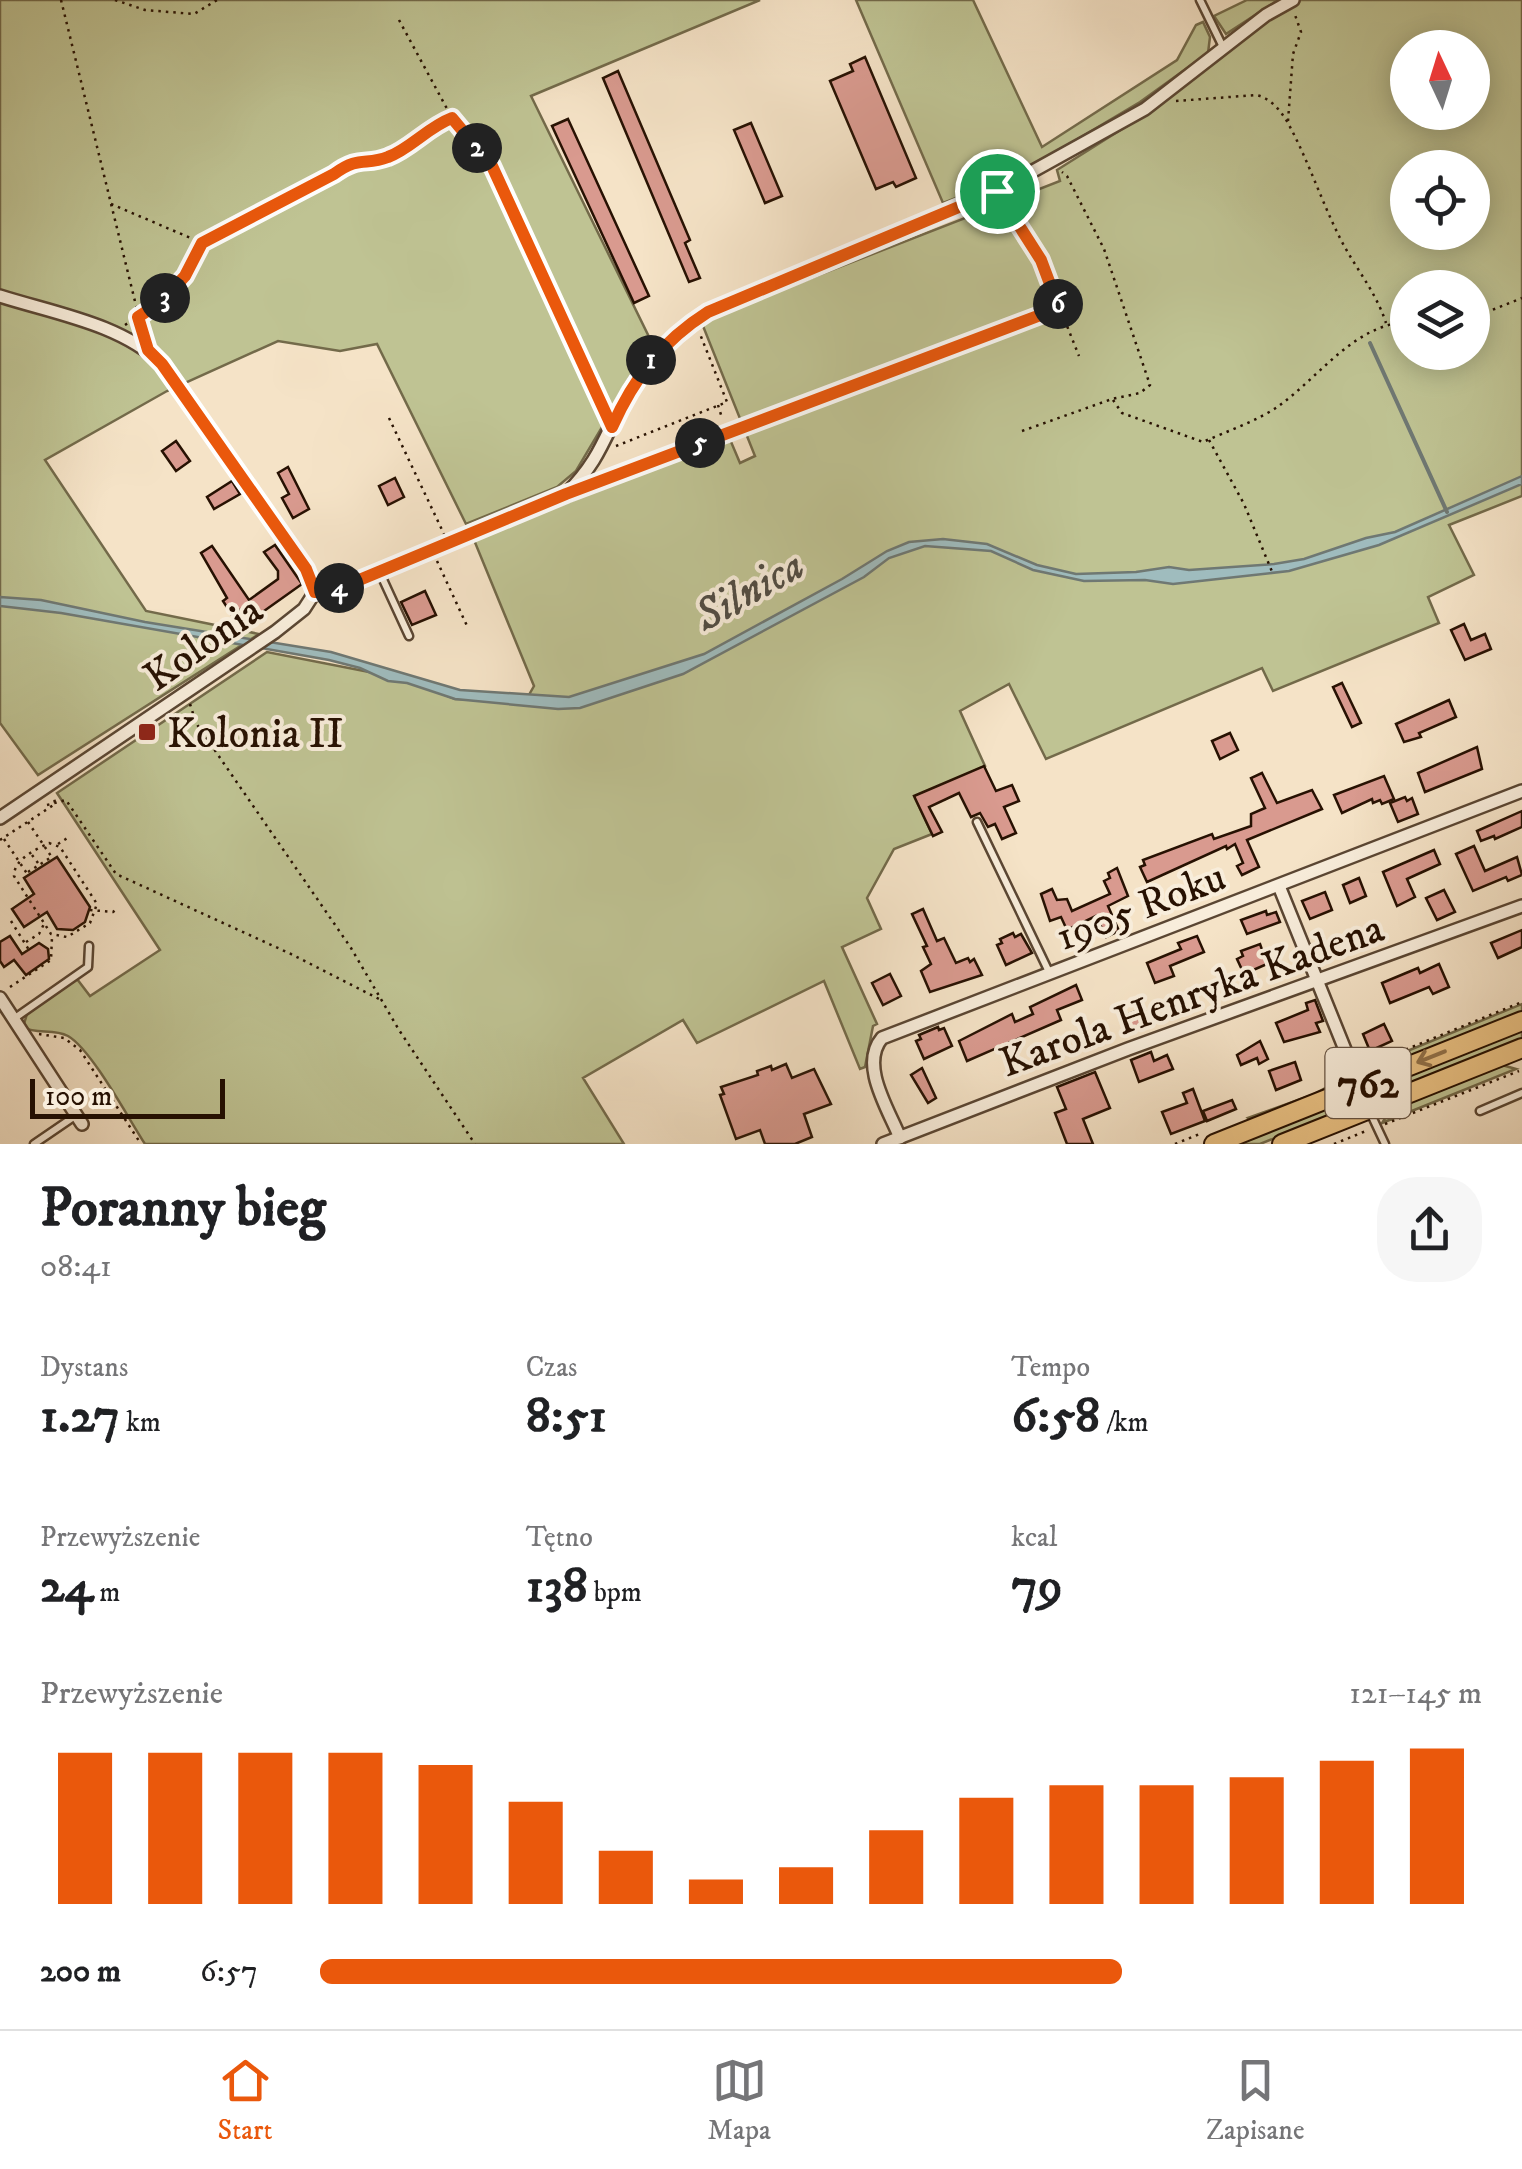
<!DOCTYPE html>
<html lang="pl">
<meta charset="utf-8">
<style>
body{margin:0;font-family:"IM FELL DW Pica",serif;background:#f6f6f6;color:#202124;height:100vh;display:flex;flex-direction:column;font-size:38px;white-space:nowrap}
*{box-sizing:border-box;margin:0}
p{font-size:32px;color:#757577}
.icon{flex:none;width:55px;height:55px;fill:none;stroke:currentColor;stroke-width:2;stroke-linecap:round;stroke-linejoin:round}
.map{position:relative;height:1144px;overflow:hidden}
.side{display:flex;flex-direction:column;background:#fff;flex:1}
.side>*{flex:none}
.needle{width:65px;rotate:356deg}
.buttons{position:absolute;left:1390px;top:30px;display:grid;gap:20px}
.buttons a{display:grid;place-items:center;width:100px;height:100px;border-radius:50%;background:#fff;box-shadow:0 5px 25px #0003;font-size:50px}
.scale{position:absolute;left:30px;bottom:25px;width:195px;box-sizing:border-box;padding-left:10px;border:5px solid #271102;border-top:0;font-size:28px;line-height:35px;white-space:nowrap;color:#271102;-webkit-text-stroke:8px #f8eddb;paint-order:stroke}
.pin{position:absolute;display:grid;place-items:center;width:85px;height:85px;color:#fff;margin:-42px;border:5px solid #fff;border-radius:50%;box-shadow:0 2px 10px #0007}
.km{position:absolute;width:50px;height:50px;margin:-25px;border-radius:50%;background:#222;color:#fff;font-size:28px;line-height:50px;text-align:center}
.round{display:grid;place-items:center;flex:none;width:105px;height:105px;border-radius:40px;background:#f6f6f6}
.head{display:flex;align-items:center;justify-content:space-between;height:170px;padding:0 40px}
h1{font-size:55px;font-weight:800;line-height:75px}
.metrics{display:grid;grid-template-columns:repeat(3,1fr);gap:15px;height:170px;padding:10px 40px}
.metrics div{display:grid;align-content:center}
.metrics b{font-size:50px;font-weight:800}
.metrics small{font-size:28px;font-weight:400}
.metrics p{font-size:28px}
.chart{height:280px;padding:20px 40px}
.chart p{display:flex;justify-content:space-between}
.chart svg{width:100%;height:180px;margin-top:10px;stroke:#ea580c;stroke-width:6}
ul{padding:0 40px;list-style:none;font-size:32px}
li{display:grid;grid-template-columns:160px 120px 1fr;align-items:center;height:75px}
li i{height:25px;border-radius:12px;background:#ea580c}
.dock{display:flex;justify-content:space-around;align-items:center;height:140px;border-top:2px solid #e0e0e0;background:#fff;font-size:28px;color:#757577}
.dock a{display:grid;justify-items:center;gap:5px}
.dock .active{color:#ea580c}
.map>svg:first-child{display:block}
</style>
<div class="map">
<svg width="1522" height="1144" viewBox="0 0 1522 1144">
<rect width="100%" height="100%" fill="#f5e3c7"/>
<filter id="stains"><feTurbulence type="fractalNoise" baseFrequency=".002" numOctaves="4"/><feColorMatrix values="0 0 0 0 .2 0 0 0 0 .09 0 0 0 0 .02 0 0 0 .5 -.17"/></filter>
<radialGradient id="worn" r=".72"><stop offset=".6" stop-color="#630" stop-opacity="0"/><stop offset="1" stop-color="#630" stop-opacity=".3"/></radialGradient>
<g fill="#bfc393" stroke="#736a4a" stroke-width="2.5" fill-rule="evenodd">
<path d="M 0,0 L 760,0 L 531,96 L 652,343 L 576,471 L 557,487 L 466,524 L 377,344 L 340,351 L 278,341 L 167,391 L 45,460 L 146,611 L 259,634 L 38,775 L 0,723 Z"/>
<path d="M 856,0 L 973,0 L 1042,147 L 1177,60 L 1196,25 L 1203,22 L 1210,37 L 1208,53 L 1140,102 L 1019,174 L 943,203 Z"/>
<path d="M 1247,0 L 1278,0 L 1226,34 L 1214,16 Z"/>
<path d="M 1300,0 L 1522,0 L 1522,496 L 1449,525 L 1474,575 L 1428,597 L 1439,623 L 1273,691 L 1262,668 L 1046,759 L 1009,684 L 960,711 L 985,766 L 915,798 L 932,834 L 894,849 L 867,898 L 881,929 L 842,947 L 877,1024 L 873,1026 L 865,1067 L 860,1069 L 824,981 L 697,1043 L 683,1020 L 583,1078 L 624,1144 L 145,1144 C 128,1118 92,1050 68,1036 C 53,1028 36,1035 23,1027 L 27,1014 L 77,979 L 90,996 L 160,950 L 57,793 L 267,652 L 405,679 L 455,699 L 526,700 L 534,686 L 474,540 L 729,437 L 740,463 L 755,456 L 701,321 L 1060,181 L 1057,170 L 1141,117 L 1267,19 ZM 1408,48 L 1472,48 L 1472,112 L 1408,112 ZM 1408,168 L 1472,168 L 1472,232 L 1408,232 ZM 1408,288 L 1472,288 L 1472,352 L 1408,352 Z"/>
<path d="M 1522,1004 L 1522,1013 L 1252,1121 L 1248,1118 L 1312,1095 L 1356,1072 Z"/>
<path d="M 1522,1030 L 1522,1039 L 1260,1144 L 1239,1144 Z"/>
<path d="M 1502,1065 L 1516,1069 L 1382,1123 L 1391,1109 Z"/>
</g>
<path fill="#9fbcbe" stroke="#6f7873" stroke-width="2.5" d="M 1522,476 L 1522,484 L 1379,545 L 1289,571 L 1173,584 L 1145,580 L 1084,581 L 1033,570 L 991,551 L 925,546 L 889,558 L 864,577 L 683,674 L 580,708 L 558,709 L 455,699 L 407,683 L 388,681 L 360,668 L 329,660 L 61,613 L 0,606 L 0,597 L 41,600 L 145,622 L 331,652 L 460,690 L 569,697 L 704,654 L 842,579 L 887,551 L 909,542 L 943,539 L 987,544 L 1037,565 L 1076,574 L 1136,572 L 1169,567 L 1189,570 L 1274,564 L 1304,559 L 1366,538 L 1395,532 Z"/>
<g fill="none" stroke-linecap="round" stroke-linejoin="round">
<path stroke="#6f7873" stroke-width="4" d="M 1370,343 L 1447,512"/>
</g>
<g fill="#d99a8f" stroke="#271102" stroke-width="2.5">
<path d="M 865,57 L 916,178 L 896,187 L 893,182 L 876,189 L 830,81 L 853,71 L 850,64 Z"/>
<path d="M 618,71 L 690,240 L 685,243 L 700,278 L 689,282 L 603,78 Z"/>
<path d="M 568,119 L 649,296 L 634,303 L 552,126 Z"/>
<path d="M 751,123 L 782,196 L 765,203 L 734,130 Z"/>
<path d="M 176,441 L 190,461 L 176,471 L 162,451 Z"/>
<path d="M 288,467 L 309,509 L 293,518 L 282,498 L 289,494 L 278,473 Z"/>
<path d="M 395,478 L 404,497 L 388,505 L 379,486 Z"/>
<path d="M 232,481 L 240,494 L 214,509 L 207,497 Z"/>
<path d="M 275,545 L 302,584 L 257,616 L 249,604 L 232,615 L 223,601 L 227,598 L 201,553 L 212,546 L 249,600 L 278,579 L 278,571 L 264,552 Z"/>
<path d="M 425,591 L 436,615 L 412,625 L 401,602 Z"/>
<path d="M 1464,624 L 1471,640 L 1485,634 L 1491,649 L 1465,660 L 1451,630 Z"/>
<path d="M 1342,683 L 1361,723 L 1352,727 L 1333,687 Z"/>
<path d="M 1449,700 L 1456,717 L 1419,733 L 1421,737 L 1404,742 L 1396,724 Z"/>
<path d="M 1230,733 L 1238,750 L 1220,759 L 1212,741 Z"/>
<path d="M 1477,747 L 1482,769 L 1425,792 L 1418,773 Z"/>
<path d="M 984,766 L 996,791 L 1012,785 L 1019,801 L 1004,807 L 1016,833 L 1002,839 L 995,824 L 988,827 L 980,813 L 971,817 L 959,793 L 929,807 L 942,832 L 933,836 L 914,796 Z"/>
<path d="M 1262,773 L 1277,803 L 1312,790 L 1322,809 L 1247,840 L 1259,867 L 1242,875 L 1237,866 L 1243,863 L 1235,844 L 1227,849 L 1226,846 L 1147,882 L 1140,867 L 1145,865 L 1143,860 L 1212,834 L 1214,839 L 1251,826 L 1251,814 L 1265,808 L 1251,778 Z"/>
<path d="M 1384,776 L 1394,799 L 1382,804 L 1380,800 L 1373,803 L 1372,799 L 1342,813 L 1334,795 Z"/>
<path d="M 1405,797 L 1407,801 L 1412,798 L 1418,814 L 1398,822 L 1390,803 Z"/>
<path d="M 1522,811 L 1522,827 L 1495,839 L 1494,836 L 1481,841 L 1477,831 Z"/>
<path d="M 1474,846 L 1485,871 L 1517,857 L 1522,875 L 1508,881 L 1506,877 L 1473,891 L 1456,854 Z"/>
<path d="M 1434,850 L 1440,864 L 1407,879 L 1415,897 L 1397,906 L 1383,872 Z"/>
<path d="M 57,857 L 90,907 L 85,922 L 73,930 L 57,929 L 47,912 L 24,927 L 12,909 L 34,894 L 24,878 Z"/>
<path d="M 1117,868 L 1128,896 L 1108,906 L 1119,931 L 1106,937 L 1096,916 L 1067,930 L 1061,917 L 1050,921 L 1041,894 L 1052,889 L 1057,900 L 1067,899 L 1072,911 L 1110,894 L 1104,881 L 1110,878 L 1108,873 Z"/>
<path d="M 1359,878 L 1366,896 L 1350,903 L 1343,885 Z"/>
<path d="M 1444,890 L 1455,912 L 1437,920 L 1426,898 Z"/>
<path d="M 1325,892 L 1332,910 L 1310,919 L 1302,901 Z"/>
<path d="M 923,909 L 937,941 L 944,938 L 956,963 L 968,958 L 970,962 L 974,959 L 982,975 L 930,992 L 921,971 L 931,964 L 923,947 L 927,946 L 912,914 Z"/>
<path d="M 1266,911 L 1267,915 L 1276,912 L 1280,922 L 1247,934 L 1241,920 Z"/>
<path d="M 1522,930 L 1522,947 L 1498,958 L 1491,943 Z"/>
<path d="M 1013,933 L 1015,937 L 1021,934 L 1032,953 L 1006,965 L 997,945 L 1002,943 L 1000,939 Z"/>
<path d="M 10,936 L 22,954 L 39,943 L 48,949 L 49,959 L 26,975 L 14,960 L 4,967 L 0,961 L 0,942 Z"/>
<path d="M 1197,936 L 1204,952 L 1170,966 L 1174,976 L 1155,983 L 1147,963 L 1181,949 L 1178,943 Z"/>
<path d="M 1260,944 L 1267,964 L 1244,974 L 1237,959 L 1243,956 L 1241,951 Z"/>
<path d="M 1439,964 L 1449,987 L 1433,994 L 1429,987 L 1390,1003 L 1382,983 L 1418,968 L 1420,973 Z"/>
<path d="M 890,974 L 901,996 L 883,1005 L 872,983 Z"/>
<path d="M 1076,985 L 1082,1000 L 1057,1010 L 1061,1020 L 967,1061 L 959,1041 L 1012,1014 L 1015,1022 L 1033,1014 L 1030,1007 Z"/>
<path d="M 1315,1000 L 1323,1021 L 1316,1023 L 1320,1032 L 1284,1042 L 1276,1023 L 1308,1010 L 1306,1003 Z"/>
<path d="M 1144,1008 L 1150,1024 L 1127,1033 L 1121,1017 Z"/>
<path d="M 1384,1024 L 1392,1041 L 1370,1051 L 1363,1034 Z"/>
<path d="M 938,1027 L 939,1030 L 944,1028 L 952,1046 L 924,1059 L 916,1041 L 921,1039 L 919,1035 Z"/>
<path d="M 1260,1041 L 1268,1059 L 1259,1064 L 1257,1058 L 1241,1065 L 1237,1055 Z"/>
<path d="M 1151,1052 L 1154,1061 L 1167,1055 L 1173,1069 L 1139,1082 L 1131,1060 Z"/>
<path d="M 1295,1062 L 1301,1080 L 1276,1090 L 1269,1071 Z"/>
<path d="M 786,1064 L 792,1078 L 814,1069 L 831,1104 L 804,1114 L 812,1137 L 795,1144 L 765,1144 L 760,1130 L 736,1139 L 720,1095 L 724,1094 L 721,1087 L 758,1075 L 757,1071 L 771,1066 L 772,1070 Z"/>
<path d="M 922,1068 L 936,1098 L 928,1103 L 911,1075 Z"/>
<path d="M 1095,1072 L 1110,1108 L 1083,1119 L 1093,1144 L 1067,1144 L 1055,1113 L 1066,1109 L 1057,1087 Z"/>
<path d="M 1193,1089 L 1205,1121 L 1171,1134 L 1162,1112 L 1187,1103 L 1183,1093 Z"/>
<path d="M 1232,1100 L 1236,1109 L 1207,1121 L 1203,1111 Z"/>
</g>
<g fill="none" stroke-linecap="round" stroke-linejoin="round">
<defs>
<g id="lane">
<path d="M 1200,0 L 1223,47"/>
<path d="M 380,573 L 409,636"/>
<path d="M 977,822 L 1050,974"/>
<path d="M 15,1018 L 88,967 L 89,946"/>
<path d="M 1369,1110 L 1385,1144"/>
<path d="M 1480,1111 L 1522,1093"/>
<path d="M 34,1144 L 75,1116"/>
</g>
<g id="street">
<path d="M 0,296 C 53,313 122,324 162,364 L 306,569 L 315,592"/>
<path d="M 566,494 C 598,462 603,441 623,402 C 642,364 671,334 708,312 L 997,191 L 1145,109 L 1266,15 L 1293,0"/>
<path d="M 315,592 L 340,588 L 566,494 L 727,432"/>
<path d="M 0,818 L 275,632 L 304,609 L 315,592"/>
<path d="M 1279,886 L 1350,1062"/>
<path d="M 0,998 L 82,1124"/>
<path d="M 900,1138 C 889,1110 859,1065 882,1038 L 1522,791"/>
<path d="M 883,1144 L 1128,1049 L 1522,906"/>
</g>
<g id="primary">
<path d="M 1214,1144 L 1522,1021"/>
<path d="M 1282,1144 L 1522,1048"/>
</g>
</defs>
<use href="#lane" stroke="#5a4633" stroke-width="11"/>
<use href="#street" stroke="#5a4633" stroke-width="16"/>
<use href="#primary" stroke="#271102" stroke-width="22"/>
<g stroke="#271102" stroke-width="2.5" stroke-dasharray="2.5 5" stroke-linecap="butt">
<path d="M 61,0 L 143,334"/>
<path d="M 115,0 L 145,10 L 194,14 L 217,0"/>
<path d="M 399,20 L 452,118 L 492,167 L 605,412"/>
<path d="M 1176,101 L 1256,95 C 1271,98 1282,112 1289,125 C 1309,162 1322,203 1341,240 C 1356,269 1376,292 1386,323"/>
<path d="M 1288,121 L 1293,54 L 1301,32 L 1294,12"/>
<path d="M 1003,200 L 1041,261 L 1079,356"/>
<path d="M 111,204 L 200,242"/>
<path d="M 1472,318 L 1522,298"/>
<path d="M 125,325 L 161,302 L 185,277 L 202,243 L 334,174 C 359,156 364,166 388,158 C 409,150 427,128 450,119"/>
<path d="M 1113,400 L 1122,413 L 1203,442 C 1227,431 1258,421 1280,405 C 1320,376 1355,324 1408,322"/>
<path d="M 718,405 L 722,418"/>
<path d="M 389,418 L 444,534"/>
<path d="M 740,427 L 1059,308"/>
<path d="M 1022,431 L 1112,399 L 1140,393 L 1150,385 L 1104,249 L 1067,176 L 1062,172"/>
<path d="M 1209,440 L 1244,504 L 1273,574"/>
<path d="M 616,446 L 727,402 L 700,334"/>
<path d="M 437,561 L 468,628"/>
<path d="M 190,704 L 196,723 L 351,948 L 399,1030 L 475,1144"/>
<path d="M 47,805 L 66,800 L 116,874 L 291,954 L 381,1000"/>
<path d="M 28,822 L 53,859"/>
<path d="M 4,839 L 28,875"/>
<path d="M 0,840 L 55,804 L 54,796"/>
<path d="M 49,843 L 60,847 L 97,904 L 90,923 L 67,937 L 51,934 L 14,876 C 14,859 35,850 49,843 Z"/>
<path d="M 58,844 L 69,837"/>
<path d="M 32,855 L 41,867"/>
<path d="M 28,872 L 50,858"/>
<path d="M 90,910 L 113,912 L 118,908"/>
<path d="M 11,921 L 29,950"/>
<path d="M 26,942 L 39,934 L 44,924"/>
<path d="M 10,987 L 51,960 L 52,937"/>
<path d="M 39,1034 L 64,1038 L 80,1050 L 141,1144"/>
<path d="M 1385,1058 L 1522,1002"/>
<path d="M 1385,1124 L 1519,1071"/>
<path d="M 1175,1144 L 1202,1133"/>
<path d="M 1334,1144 L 1366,1131"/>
</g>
<use href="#lane" stroke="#f8eddb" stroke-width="6"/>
<use href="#street" stroke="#f8eddb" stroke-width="11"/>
<use href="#primary" stroke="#eac284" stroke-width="18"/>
</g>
<defs><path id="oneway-shaft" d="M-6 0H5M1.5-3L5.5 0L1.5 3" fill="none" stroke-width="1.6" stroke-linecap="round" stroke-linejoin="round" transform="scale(2.5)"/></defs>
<use stroke="#92724a" href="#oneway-shaft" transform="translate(1431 1057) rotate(158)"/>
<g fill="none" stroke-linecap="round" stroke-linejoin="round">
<defs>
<path id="route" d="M 452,118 L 492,166 L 612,427 C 634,378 662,341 708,312 L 997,191 L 1041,260 L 1059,308 L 566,494 L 340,588 L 315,592 L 306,569 L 162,364 L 148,350 L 138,317 L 161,302 L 185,276 L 202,243 L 334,174 C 360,155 365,166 388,157 C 410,149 428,127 452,118 Z"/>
</defs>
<use href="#route" stroke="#fff" stroke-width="20"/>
<use href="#route" stroke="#ea580c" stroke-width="12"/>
</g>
<rect fill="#8f2418" stroke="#f8eddb" stroke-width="4" x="137" y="722" width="20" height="20" rx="5"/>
<g text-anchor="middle" stroke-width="8" stroke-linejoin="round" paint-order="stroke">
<rect fill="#f8eddb" stroke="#665343" stroke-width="2.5" x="1325.5" y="1048" width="85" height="70" rx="8"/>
<g font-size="40" font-weight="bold" fill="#271102">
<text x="1368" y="1097">762</text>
</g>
<g font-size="42" fill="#271102" stroke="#f8eddb">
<text transform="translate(202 642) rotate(-35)" y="15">Kolonia</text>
<text transform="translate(1140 905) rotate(-21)" y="15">1905 Roku</text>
<text transform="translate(1191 994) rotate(-20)" y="15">Karola Henryka Kadena</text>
</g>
<g font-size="42" fill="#271102" stroke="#f8eddb" text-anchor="start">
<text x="167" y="747">Kolonia II</text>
</g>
<g font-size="45" font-style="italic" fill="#514d44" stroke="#f8eddb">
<text transform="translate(748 589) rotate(-30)" y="16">Silnica</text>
</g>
</g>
<rect width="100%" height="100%" filter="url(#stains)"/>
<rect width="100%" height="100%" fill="url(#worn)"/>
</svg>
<div class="buttons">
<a><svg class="needle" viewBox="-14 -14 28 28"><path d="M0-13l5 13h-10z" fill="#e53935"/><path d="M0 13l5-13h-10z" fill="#757577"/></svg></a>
<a><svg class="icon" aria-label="locate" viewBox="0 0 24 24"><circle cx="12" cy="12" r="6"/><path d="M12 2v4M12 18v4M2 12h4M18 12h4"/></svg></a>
<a><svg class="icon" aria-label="layers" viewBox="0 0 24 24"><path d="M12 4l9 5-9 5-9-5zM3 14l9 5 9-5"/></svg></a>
</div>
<div class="scale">100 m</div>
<div class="pin" style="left:997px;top:191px;background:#1e9e55"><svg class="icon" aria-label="arrive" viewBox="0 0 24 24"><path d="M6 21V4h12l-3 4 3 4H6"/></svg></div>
<b class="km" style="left:651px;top:360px">1</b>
<b class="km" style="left:477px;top:148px">2</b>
<b class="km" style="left:165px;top:298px">3</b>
<b class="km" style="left:339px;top:588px">4</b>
<b class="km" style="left:700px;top:443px">5</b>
<b class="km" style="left:1058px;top:304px">6</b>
</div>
<section class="side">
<div class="head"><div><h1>Poranny bieg</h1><p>08:41</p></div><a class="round"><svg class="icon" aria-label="share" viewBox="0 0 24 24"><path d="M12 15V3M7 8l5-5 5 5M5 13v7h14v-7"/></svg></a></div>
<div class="metrics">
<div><p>Dystans</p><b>1.27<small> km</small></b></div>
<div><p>Czas</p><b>8:51</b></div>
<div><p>Tempo</p><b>6:58<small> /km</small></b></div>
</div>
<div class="metrics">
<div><p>Przewyższenie</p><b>24<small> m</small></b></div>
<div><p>Tętno</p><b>138<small> bpm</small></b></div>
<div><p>kcal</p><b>79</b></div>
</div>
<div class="chart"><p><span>Przewyższenie</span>121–145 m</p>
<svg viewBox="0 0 160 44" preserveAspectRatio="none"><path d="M5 44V7M15 44V7M25 44V7M35 44V7M45 44V10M55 44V19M65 44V31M75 44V38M85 44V35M95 44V26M105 44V18M115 44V15M125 44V15M135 44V13M145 44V9M155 44V6"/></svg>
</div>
<ul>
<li><b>200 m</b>6:57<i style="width:69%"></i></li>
</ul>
</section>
<nav class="dock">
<a class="active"><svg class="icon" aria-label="home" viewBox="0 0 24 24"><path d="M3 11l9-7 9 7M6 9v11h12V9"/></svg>Start</a>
<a><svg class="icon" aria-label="map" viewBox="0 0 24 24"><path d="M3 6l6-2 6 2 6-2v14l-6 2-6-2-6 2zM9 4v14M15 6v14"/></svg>Mapa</a>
<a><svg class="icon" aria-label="saved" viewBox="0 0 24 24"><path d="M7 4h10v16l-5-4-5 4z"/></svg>Zapisane</a>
</nav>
